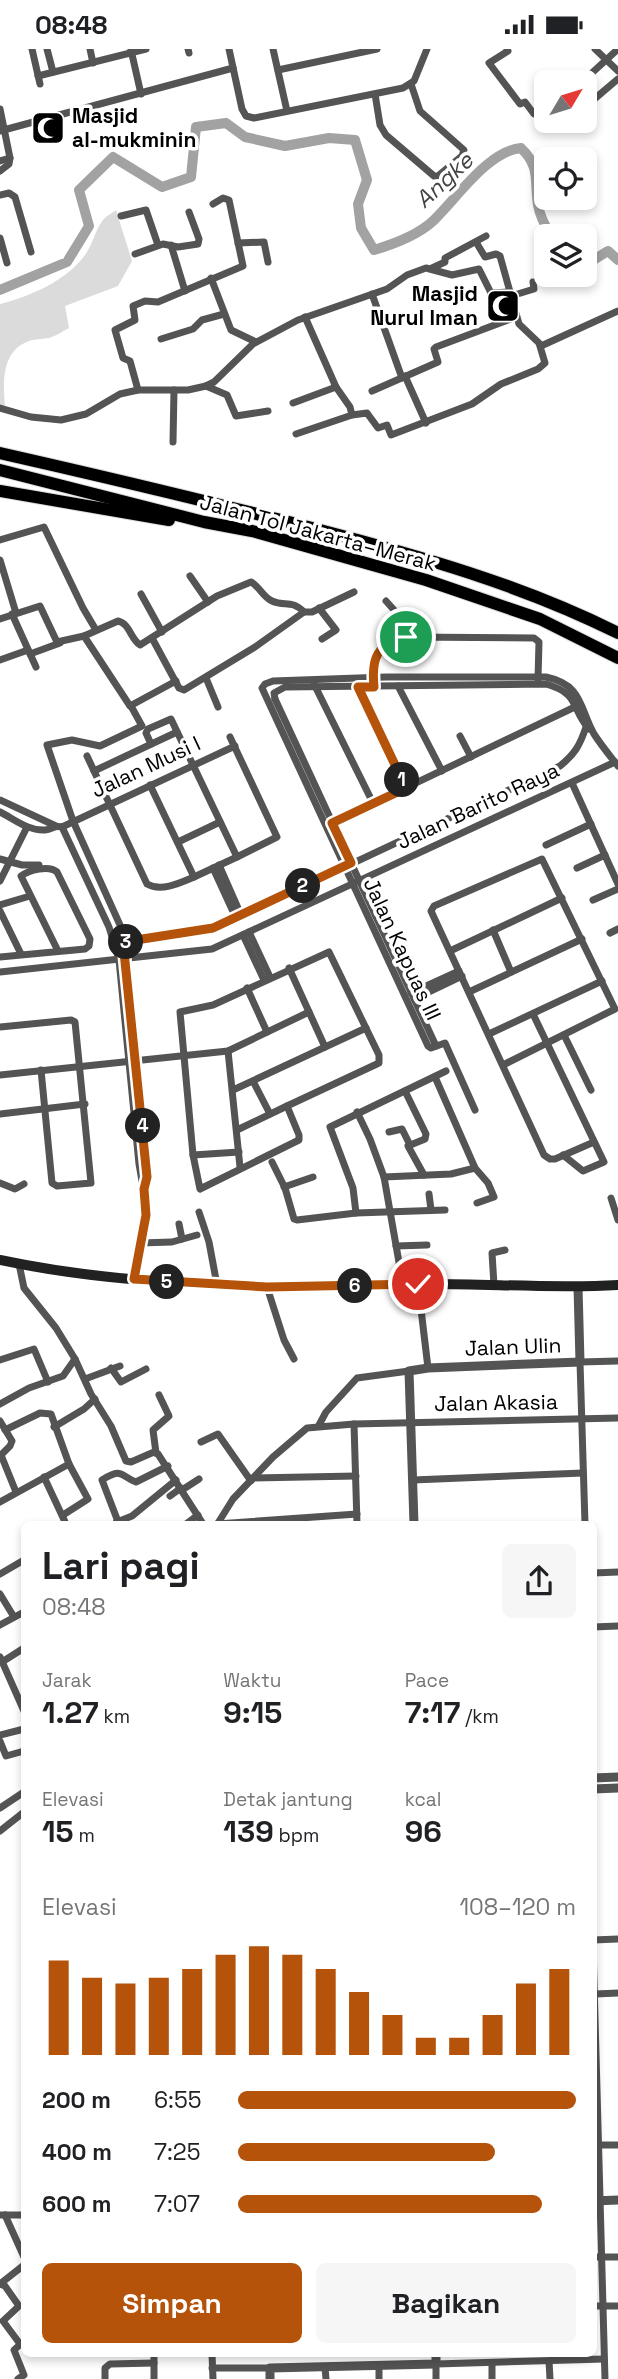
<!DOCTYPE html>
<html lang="id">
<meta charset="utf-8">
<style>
body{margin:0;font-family:"Space Grotesk",sans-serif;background:#f6f6f6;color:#202124;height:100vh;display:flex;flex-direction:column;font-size:26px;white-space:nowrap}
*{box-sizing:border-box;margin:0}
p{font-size:23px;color:#757577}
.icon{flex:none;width:38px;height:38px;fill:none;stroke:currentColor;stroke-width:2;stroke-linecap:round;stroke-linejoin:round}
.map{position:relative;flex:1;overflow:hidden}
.panel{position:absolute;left:21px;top:1472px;width:576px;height:836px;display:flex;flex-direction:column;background:#fff;border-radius:10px;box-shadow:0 4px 10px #0003}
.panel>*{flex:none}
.needle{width:46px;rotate:52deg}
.controls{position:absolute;left:534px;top:21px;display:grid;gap:14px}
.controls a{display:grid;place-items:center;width:63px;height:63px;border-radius:10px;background:#fff;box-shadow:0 4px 10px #0003;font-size:35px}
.pin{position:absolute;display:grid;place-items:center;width:60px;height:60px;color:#fff;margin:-30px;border:4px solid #fff;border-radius:50%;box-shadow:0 2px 7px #0007}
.km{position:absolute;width:35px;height:35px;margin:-18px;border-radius:50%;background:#222;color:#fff;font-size:19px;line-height:35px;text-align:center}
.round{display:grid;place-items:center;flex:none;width:74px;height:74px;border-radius:10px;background:#f6f6f6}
.summary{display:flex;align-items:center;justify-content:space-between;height:119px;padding:0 21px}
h1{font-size:38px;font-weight:700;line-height:52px}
.figures{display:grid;grid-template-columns:repeat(3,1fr);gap:10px;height:119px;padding:7px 21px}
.figures div{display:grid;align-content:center}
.figures b{font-size:30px;font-weight:700}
.figures small{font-size:19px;font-weight:400}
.figures p{font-size:19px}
.chart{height:196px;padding:14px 21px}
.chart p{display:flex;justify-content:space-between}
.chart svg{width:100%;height:126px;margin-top:7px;stroke:#b45309;stroke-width:6}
.button{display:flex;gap:14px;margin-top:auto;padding:14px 21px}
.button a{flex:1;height:80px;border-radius:10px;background:#b45309;color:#fff;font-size:28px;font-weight:700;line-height:80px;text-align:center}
.button a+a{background:#f6f6f6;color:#202124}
ul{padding:0 21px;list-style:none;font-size:23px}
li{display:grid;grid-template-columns:112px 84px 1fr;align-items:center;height:52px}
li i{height:18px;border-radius:9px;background:#b45309}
.status{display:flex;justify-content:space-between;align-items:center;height:49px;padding:0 35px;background:#fff;direction:ltr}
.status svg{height:19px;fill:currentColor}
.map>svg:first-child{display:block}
</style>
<div class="status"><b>08:48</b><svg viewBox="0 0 49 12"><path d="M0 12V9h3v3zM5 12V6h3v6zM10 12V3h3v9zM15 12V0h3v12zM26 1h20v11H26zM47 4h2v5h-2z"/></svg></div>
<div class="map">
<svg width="618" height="2330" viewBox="0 0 618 2330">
<rect width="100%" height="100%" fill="#fff"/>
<path fill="#dbdbdb" d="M 116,161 L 132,212 L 118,237 L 65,257 L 69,279 C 63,282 56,287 49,289 C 44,290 38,290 32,291 C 1,300 3,332 5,358 L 0,356 L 0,255 C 31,247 66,232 85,206 C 93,195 95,181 103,171 C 106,167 112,164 116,161 Z"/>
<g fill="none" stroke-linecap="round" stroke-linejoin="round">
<g stroke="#a2a2a2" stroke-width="10">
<path d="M 584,207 L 595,210 L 608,202 L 618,211"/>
<path d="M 0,241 L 67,213 L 89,177 L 79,141 L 113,108 L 162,138 L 191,128 L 196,78 L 226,74 L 245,88 L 285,97 L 329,89 L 355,91 L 367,131 L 358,155 L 361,179 L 374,201 C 394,195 418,186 433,172 C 457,149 488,102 521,99 C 541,118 534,132 538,156 C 540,168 545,177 551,187"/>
</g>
<defs>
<g id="motorway">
<path d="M 0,404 C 106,428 211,453 316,480 C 420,507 522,536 618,584"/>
<path d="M 0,421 L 204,473 L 252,482 L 426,531 L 540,570 L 618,609"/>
<path d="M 0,442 L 169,471"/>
</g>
</defs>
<use href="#motorway" stroke="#dbdbdb" stroke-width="14"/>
<g stroke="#545454" stroke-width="7">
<path d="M 32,0 L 40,35"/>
<path d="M 47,0 L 53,23"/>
<path d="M 90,0 L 93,14"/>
<path d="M 188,0 L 189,4"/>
<path d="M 229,0 L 242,60 L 246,67 L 254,69 L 403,39 L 414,32 L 427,0"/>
<path d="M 273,0 L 287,62"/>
<path d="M 507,0 L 508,2 L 489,14 L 520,55 L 525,53 L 534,65 L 546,61"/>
<path d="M 595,0 L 618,22"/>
<path d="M 131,1 L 141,45"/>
<path d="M 278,21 L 377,0"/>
<path d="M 38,27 L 146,0"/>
<path d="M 582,33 L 618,0"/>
<path d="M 375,45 L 380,76 L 386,86 L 434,127 L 438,127 L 462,107 L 464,101 L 420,62 L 411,35"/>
<path d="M 0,60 L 10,109 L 9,115 L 0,122"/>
<path d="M 584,63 L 592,52 L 618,30"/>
<path d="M 0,82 L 233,19"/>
<path d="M 0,112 L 10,109"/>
<path d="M 0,146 L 9,144 L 15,148 L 31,203"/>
<path d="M 121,167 L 146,161 L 158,196"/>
<path d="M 0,189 L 7,214"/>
<path d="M 238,194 L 264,193 L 268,213"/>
<path d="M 171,196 L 185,242"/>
<path d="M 135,205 L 163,195 L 178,198 L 198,195 L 199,190 L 189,163"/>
<path d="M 432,219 L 445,213 L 445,209 L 486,187"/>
<path d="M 211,229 L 231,281 L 256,293"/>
<path d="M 372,245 L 402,329"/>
<path d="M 511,247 L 534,240 L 533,233"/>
<path d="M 161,290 L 193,280 L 202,271 L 224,265"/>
<path d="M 541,297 L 618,262"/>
<path d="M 405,327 L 426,374"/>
<path d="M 206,337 L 227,346 L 236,367 L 268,362"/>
<path d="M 138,341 L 130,312 L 123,309 L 115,281 L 135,271 L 133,257 L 145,252 L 158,253 L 243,217 L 229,151 L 223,149 L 213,155"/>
<path d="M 372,342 L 438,313 L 434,300 L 436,298 L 516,268"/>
<path d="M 293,354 L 336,338"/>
<path d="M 0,359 L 31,368 L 61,371 L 86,365 L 120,345 L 138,341 L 188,341 L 206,337 L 214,333 L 253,295 L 298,271 L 387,240 L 407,226 L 426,219 L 452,226 L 479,220 L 491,244 L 509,243"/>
<path d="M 352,366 L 367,364 L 378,379 L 387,376 L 391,386 L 472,355 L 501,335 L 538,320 L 545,314 L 539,294 L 519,275 L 500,207 L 496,205 L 485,208 L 476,193"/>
<path d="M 296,385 L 352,366 L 350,358 L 336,338 L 305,268"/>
<path d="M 173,393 L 174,341"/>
<path d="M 0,491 L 44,478 L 83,559 L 96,581"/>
<path d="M 0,511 L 16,564"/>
<path d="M 190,527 L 208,553"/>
<path d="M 141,545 L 162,583"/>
<path d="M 386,552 L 403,571 L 405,588"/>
<path d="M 319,559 L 336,581 L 322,590"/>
<path d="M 12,565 L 36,618"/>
<path d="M 0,570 L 40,557 L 57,593 L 84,587 L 118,572 C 130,575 130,589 140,596 L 217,547 L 251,533 C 259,537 263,548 272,552 C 285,558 291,550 304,563 L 312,563 L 354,543"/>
<path d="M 84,587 L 130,657 L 176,632"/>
<path d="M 152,589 L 179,639 L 184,641 L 255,598 L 304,563"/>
<path d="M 30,605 L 60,594"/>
<path d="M 0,611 L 28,601"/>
<path d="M 206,629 L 218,658"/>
<path d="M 373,634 C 371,605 379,598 405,588 L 534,589 L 539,593 L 538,630"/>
<path d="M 314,635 L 373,754"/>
<path d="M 398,637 L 442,722"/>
<path d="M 358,638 L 406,739"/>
<path d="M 275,650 L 436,997"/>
<path d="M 275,650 L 274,644 L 285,638 L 546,635 C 581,645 570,659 589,680"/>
<path d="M 131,657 L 142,677 L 100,697 L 72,691 L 47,696 L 73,772 L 120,876 L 126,910 L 147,1128 L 144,1140"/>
<path d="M 460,687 L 471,708"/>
<path d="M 151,695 L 146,684 L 148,680 L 171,670 L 237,808 L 277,788 L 230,688"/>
<path d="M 87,707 L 147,835 C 161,843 180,834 194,828 L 150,736"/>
<path d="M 94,722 L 177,683"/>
<path d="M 572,734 L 618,835"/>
<path d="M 0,751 L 56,777"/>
<path d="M 0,763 C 14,770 28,782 45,781 C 53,780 54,776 62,778 L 235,697"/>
<path d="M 332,774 L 579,656"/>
<path d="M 62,778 L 109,878 L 119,911 L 139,1115 L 147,1161 L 134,1230"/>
<path d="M 178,793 L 220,773"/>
<path d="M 546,796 L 591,775"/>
<path d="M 0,810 L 22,816 L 39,816"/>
<path d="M 219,816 L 241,866"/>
<path d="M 213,819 L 236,869"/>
<path d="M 577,819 L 605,806"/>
<path d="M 194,828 L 237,808"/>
<path d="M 0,832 L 27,778"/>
<path d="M 593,851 L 618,840"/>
<path d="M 0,856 L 30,847"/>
<path d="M 0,862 L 21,905"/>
<path d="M 493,881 L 511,923"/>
<path d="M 249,883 L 270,928"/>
<path d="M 610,884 L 618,880"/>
<path d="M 243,886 L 264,931"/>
<path d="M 116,895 C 158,885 194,888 236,869 L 560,717 C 575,705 580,696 586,678"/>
<path d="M 450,902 L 562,849"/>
<path d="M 329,903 L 379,1006 L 379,1014 L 287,1057 L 299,1086 L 299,1091 L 200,1140 L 193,1106 L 180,963 L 213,956 Z"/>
<path d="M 0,908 L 85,900 L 89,897 L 90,890 L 57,823 C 49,816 29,821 21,827 L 58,902"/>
<path d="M 289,919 L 325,998"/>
<path d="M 0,923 L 212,900 L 615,713"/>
<path d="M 247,939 L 267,983"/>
<path d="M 469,943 L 582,890"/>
<path d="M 411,944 L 459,922"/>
<path d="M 414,950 L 462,927"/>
<path d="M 533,965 L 604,1113 L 583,1122 L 563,1106"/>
<path d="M 0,978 L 71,971 L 75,973 L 91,1134 L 57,1137 L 52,1134 L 41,1021"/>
<path d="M 489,985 L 602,932"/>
<path d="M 564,986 L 591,1041"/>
<path d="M 228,1002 L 240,1118"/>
<path d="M 503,1016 L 615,960 L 542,810 L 434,857 L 431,862 L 544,1106 L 550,1110 L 555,1110 L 594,1093"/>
<path d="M 0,1026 L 228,1002 L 309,963"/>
<path d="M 435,1028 L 475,1119 L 488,1134 L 494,1148 L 477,1154"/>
<path d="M 253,1032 L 270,1065"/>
<path d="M 233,1041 L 366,979"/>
<path d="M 405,1042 L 426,1085 L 425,1090 L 408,1097 L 424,1126"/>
<path d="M 475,1061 L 445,994 L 431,999 L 428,997 L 262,639 L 265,635 L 273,632 L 386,628 L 546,628 C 583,636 579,658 594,685 C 601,696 610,707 618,717"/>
<path d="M 357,1063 L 370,1090 L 384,1128 L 403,1236"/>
<path d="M 0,1065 L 85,1055"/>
<path d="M 237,1081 L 287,1057"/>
<path d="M 389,1083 L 402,1080 L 410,1096"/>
<path d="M 193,1106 L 239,1103"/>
<path d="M 272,1113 L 285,1139 L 294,1170 L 297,1171 L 356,1164 L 445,1161"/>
<path d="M 384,1128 L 451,1125 L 475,1119"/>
<path d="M 0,1134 L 15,1140 L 24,1135"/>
<path d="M 284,1138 L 313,1128"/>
<path d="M 429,1145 L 431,1161"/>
<path d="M 611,1149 L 618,1171"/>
<path d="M 199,1163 L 209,1193 L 217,1236"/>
<path d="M 356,1164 L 353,1139 L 330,1078 L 446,1022"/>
<path d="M 179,1175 L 182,1190"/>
<path d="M 140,1194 L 172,1193 L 197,1186"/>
<path d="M 396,1197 L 427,1196"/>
<path d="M 19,1215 L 24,1239 L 56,1279 L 75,1310 L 91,1345 L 111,1377 L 126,1412 L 131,1413 L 154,1403 L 158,1405 L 203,1475"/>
<path d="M 418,1235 L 428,1319"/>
<path d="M 494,1236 L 492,1204 L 505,1201"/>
<path d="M 267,1238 L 284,1291 L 294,1310"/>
<path d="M 0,1311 L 34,1300 L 48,1333"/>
<path d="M 111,1319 L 121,1333 L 146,1320"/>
<path d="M 85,1330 L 120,1317"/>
<path d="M 0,1355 L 29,1339 L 63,1327 L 75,1310"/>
<path d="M 0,1372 L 12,1392 L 10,1397 L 1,1406 L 16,1443"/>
<path d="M 354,1375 L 357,1475"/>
<path d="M 319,1376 L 326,1363 L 357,1329 L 409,1322"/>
<path d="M 54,1378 L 84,1360 L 95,1350"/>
<path d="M 5,1381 L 40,1364 L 51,1365 L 69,1415 L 88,1450 L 63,1466"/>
<path d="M 201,1393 L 218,1385 L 251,1432"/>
<path d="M 156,1404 L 153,1381 L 169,1367 L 159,1346"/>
<path d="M 44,1428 L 66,1475"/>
<path d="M 254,1429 L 356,1427"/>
<path d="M 413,1431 L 583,1424"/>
<path d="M 182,1441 L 199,1430"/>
<path d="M 170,1447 L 181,1439"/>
<path d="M 0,1453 L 69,1415"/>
<path d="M 117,1473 L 132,1467 L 176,1431"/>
<path d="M 218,1474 L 233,1450 L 273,1408 L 307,1379 L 354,1375 L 618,1369"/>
<path d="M 116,1475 L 117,1470 L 102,1431 C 123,1418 120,1427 136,1433 L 168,1417"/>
<path d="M 186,1475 L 198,1466"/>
<path d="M 217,1475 L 357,1465"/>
<path d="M 585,1475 L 580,1313 L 618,1312"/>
<path d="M 593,1524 L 618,1523"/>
<path d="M 0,1525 L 24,1511"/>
<path d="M 0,1545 L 14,1568"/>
<path d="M 0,1576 L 24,1563"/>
<path d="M 593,1578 L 618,1577"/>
<path d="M 0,1608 L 24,1662"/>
<path d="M 2,1613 L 24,1599"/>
<path d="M 0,1686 L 24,1680"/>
<path d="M 0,1692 L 6,1707 L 24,1702"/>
<path d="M 0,1759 L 24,1743"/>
<path d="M 0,1782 L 24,1763"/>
<path d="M 593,1891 L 618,1890"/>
<path d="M 593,1897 L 605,2330"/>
<path d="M 595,1945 L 618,1944"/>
<path d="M 593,2096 L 618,2096"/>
<path d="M 1,2166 L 24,2166"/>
<path d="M 5,2166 L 24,2208"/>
<path d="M 593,2208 L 618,2208"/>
<path d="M 0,2235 L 5,2237 L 19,2257 L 3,2272 L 20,2295"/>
<path d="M 0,2235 L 24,2216"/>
<path d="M 593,2257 L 618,2257"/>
<path d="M 154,2305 L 154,2330"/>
<path d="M 212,2305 L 213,2330"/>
<path d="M 549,2312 L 550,2330"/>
<path d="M 492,2314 L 492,2330"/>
<path d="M 325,2318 L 326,2330"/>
<path d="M 379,2318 L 379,2330"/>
<path d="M 212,2319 L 270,2319"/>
<path d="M 18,2330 L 24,2326 L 14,2301 L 24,2292"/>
<path d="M 105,2330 L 105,2319 L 110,2315 L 154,2314"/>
<path d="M 436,2330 L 436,2315 L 604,2310"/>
</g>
<g stroke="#545454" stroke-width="9">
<path d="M 414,1475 L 409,1322 L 428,1319 L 580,1313 L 578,1238"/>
<path d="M 593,1729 L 618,1728"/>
<path d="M 593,1740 L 618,1739"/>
<path d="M 593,2152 L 618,2151"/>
<path d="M 270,2330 L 270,2319 L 436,2315 L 436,2305"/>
</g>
<path stroke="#212121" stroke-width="10" d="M 0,1211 C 137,1240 277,1238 417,1235 C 484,1234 551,1240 618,1236"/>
<use href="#motorway" stroke="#000" stroke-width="12"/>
</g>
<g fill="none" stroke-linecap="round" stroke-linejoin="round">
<defs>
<path id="route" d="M 406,588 C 377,596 371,608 374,638 L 358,638 L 406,739 L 332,774 L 351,814 L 213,879 L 123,893 L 147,1128 L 144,1140 L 146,1166 L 134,1230 L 267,1238 L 418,1235"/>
</defs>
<use href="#route" stroke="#fff" stroke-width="14"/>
<use href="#route" stroke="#b45309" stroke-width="9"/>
</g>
<defs>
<symbol id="mosque-square" viewBox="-11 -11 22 22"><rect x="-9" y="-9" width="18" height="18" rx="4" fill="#000" stroke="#fff"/><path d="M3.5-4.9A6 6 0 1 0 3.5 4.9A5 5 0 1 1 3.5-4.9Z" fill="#fff"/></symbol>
</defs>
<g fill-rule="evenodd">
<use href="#mosque-square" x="29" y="60" width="38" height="38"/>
<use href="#mosque-square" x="484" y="238" width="38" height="38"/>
</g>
<g text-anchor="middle" stroke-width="7" stroke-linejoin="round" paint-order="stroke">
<g font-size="21" font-weight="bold" fill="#000" stroke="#fff" text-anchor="start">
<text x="72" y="74">Masjid<tspan x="72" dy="24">al-mukminin</tspan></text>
<text x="478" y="252" text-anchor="end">Masjid<tspan x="478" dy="24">Nurul Iman</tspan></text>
</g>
<g font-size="21" fill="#000" stroke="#fff">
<text transform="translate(318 484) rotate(15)" y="7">Jalan Tol Jakarta–Merak</text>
<text transform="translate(146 718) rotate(-25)" y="7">Jalan Musi I</text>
<text transform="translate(478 757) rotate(-25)" y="7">Jalan Barito Raya</text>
<text transform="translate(402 900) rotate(65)" y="7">Jalan Kapuas III</text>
<text transform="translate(513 1298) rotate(-2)" y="7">Jalan Ulin</text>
<text transform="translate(496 1354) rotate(-1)" y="7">Jalan Akasia</text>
</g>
<g font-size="23" font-style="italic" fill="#434343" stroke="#fff">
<text transform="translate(444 131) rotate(-43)" y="8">Angke</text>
</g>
</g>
</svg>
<div class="controls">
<a><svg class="needle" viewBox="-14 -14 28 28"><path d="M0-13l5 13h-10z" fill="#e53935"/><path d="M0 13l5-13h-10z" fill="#757577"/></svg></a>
<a><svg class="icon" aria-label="locate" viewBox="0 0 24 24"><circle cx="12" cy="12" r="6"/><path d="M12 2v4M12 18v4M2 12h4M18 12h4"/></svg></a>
<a><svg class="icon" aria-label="layers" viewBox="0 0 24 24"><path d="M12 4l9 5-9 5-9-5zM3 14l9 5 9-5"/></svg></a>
</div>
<div class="pin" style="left:406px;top:588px;background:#1e9e55"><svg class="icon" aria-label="arrive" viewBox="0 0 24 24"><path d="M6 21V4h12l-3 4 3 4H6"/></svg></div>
<div class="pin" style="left:418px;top:1235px;background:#d93025"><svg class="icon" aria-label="check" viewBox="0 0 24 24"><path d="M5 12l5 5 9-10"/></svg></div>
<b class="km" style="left:402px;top:731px">1</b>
<b class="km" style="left:303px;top:837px">2</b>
<b class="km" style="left:126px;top:893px">3</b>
<b class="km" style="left:143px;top:1077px">4</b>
<b class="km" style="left:167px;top:1233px">5</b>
<b class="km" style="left:355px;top:1237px">6</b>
<section class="panel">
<div class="summary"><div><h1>Lari pagi</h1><p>08:48</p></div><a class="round"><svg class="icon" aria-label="share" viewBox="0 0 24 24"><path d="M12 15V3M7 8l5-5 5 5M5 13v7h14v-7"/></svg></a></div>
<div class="figures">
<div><p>Jarak</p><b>1.27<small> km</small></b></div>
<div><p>Waktu</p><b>9:15</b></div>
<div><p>Pace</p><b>7:17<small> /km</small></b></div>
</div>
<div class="figures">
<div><p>Elevasi</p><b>15<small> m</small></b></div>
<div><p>Detak jantung</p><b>139<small> bpm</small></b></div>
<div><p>kcal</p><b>96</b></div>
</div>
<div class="chart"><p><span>Elevasi</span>108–120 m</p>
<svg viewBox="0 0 160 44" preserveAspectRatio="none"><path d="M5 44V11M15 44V17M25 44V19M35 44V17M45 44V14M55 44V9M65 44V6M75 44V9M85 44V14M95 44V22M105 44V30M115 44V38M125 44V38M135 44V30M145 44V19M155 44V14"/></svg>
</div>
<ul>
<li><b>200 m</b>6:55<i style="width:100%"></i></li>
<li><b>400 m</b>7:25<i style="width:76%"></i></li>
<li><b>600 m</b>7:07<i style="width:90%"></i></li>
</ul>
<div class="button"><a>Simpan</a><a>Bagikan</a></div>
</section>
</div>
